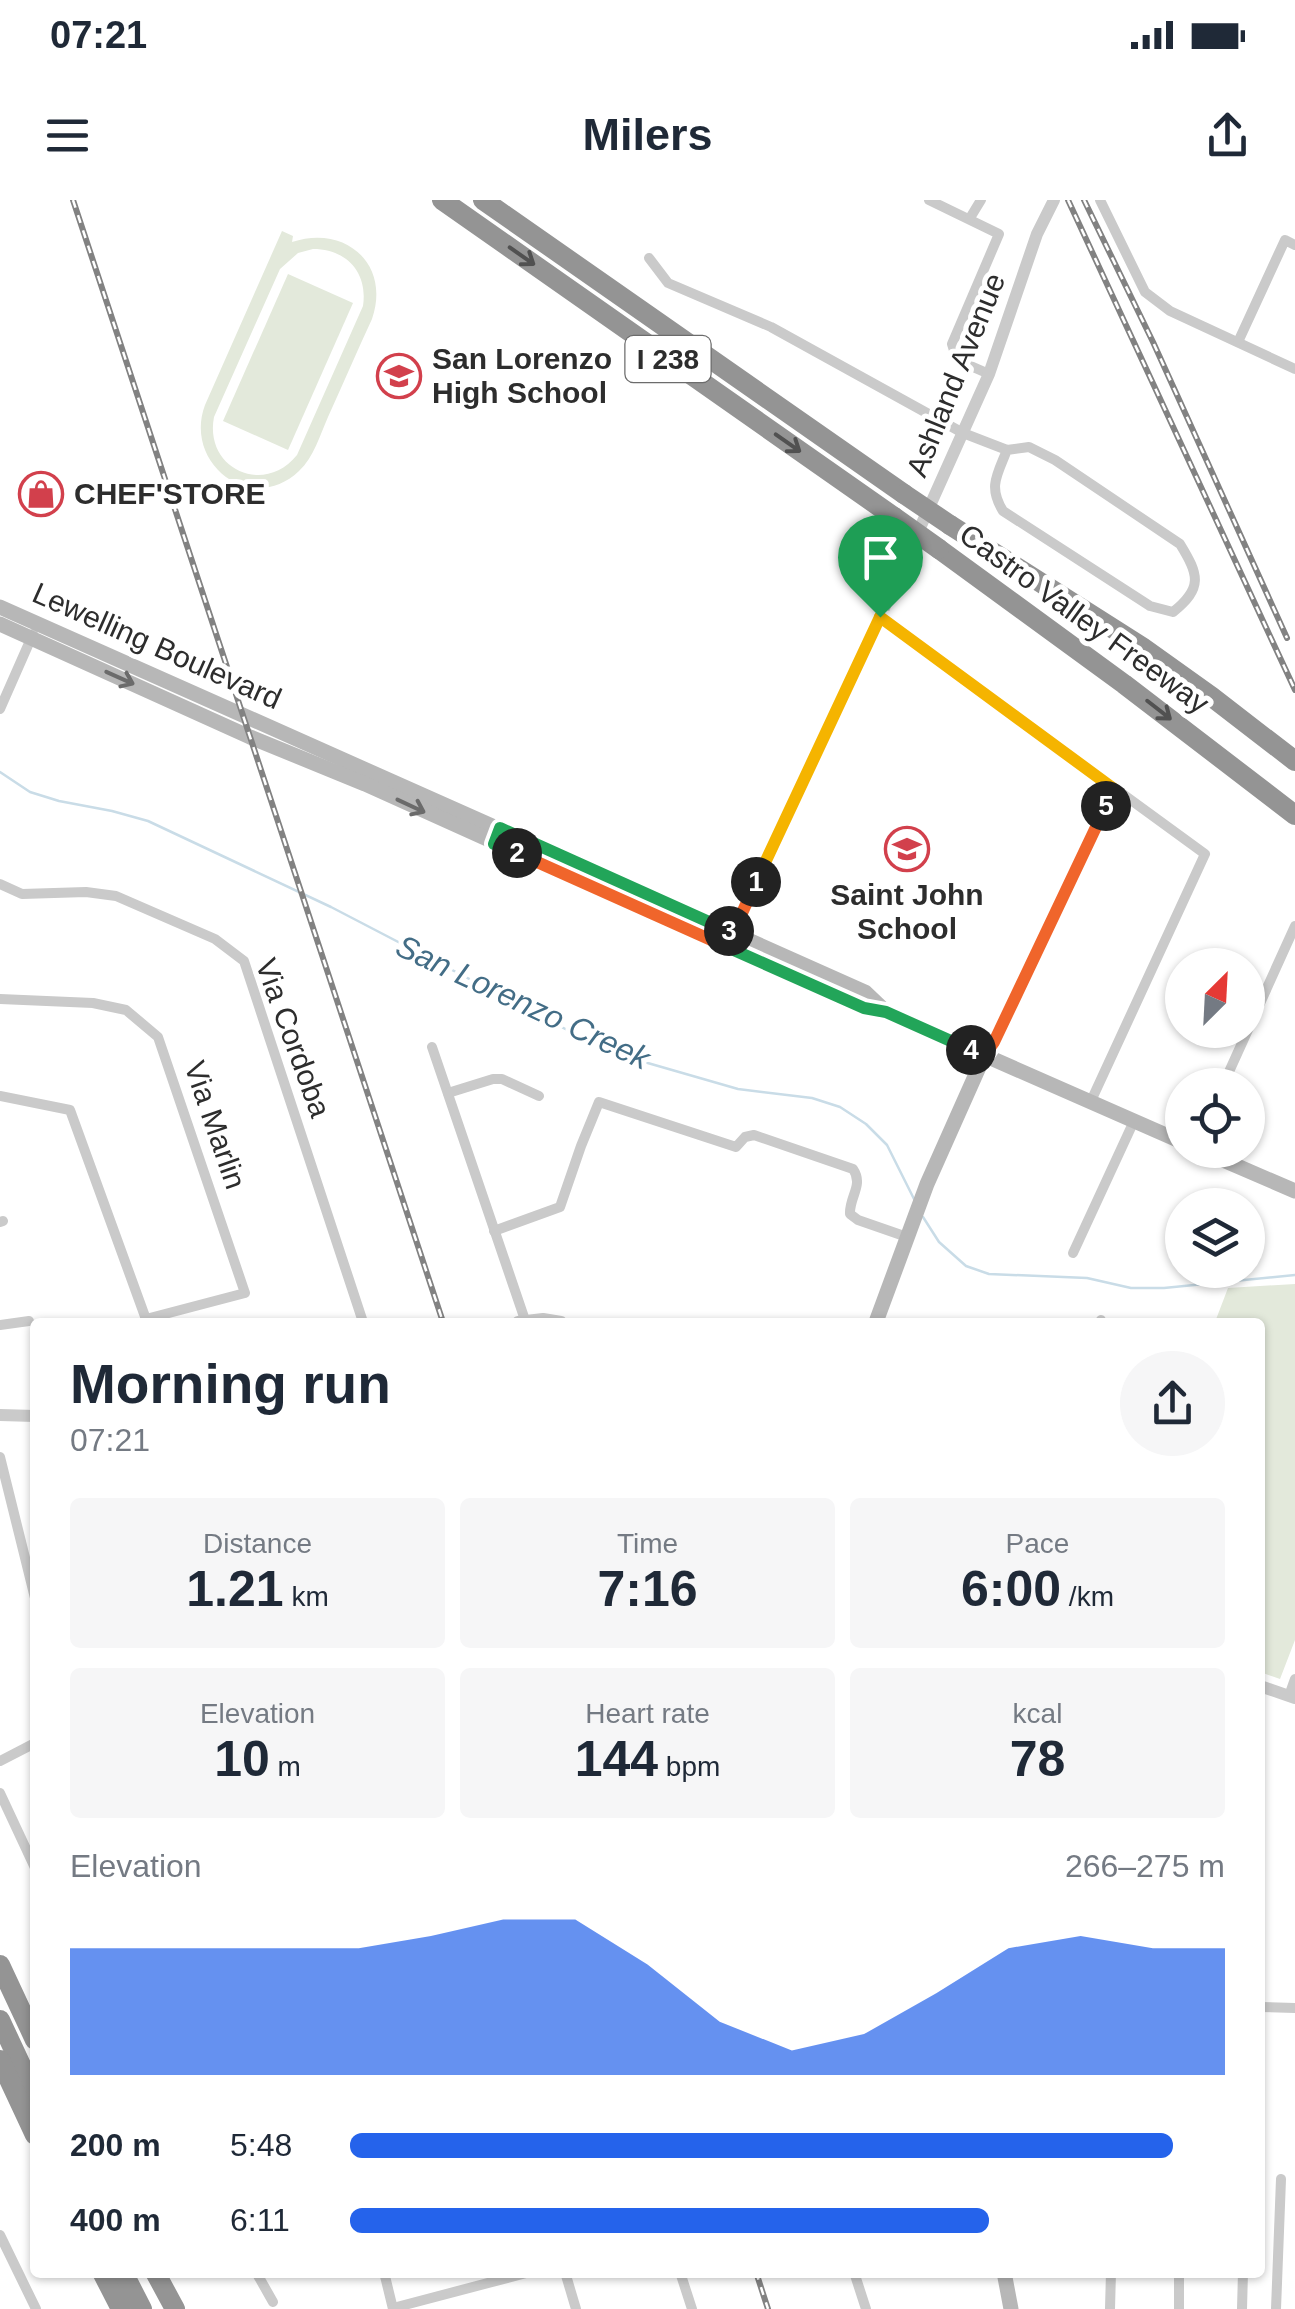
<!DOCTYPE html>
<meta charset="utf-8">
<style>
body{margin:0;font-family:Arial,sans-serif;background:#f6f6f7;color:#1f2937;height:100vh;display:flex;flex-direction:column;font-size:38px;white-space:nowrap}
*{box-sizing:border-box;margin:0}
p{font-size:32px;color:#747a83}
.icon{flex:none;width:55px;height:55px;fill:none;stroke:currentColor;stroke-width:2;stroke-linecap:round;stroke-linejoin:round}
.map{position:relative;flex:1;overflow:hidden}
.sheet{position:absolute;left:30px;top:1118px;width:1235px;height:960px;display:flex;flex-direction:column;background:#fff;border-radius:10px;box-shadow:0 2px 8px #0004}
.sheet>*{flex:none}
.needle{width:65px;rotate:24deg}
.controls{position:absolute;left:1165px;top:748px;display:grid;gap:20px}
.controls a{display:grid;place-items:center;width:100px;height:100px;border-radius:50%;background:#fff;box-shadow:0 2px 8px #0004;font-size:50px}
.pin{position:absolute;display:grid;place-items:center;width:85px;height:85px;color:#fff;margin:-102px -42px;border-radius:50% 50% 50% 0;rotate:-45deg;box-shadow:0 0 10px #0007}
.pin .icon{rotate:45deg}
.km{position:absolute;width:50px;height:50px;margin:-25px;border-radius:50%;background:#222;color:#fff;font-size:28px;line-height:50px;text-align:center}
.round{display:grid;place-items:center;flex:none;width:105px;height:105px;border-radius:52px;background:#f6f6f7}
.head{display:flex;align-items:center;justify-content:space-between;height:170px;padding:0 40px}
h1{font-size:55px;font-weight:700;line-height:75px}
.metrics{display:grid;grid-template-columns:repeat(3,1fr);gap:15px;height:170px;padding:10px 40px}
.metrics div{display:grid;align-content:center;border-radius:10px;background:#f6f6f7;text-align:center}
.metrics b{font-size:50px;font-weight:700}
.metrics small{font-size:28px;font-weight:400}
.metrics p{font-size:28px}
.chart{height:280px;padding:20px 40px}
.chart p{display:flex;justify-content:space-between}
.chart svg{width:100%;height:180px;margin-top:10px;fill:#2563eb;opacity:.7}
ul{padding:0 40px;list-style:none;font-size:32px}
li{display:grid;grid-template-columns:160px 120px 1fr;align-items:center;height:75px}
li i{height:25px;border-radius:12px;background:#2563eb}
.status{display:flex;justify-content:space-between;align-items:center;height:70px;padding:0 50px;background:#fff;direction:ltr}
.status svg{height:28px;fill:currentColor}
header{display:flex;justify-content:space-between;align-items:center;height:130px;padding:0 40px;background:#fff;font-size:45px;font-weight:700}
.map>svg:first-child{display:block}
</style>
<div class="status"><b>07:21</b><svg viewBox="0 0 49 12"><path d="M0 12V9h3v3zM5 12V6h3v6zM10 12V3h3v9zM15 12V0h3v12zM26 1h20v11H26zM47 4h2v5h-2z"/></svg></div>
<header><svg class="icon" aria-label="menu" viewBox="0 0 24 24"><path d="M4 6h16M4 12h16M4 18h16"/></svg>Milers<svg class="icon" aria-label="share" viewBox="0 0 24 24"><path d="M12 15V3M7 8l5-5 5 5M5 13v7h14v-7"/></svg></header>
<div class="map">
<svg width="1295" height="2109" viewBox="0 0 1295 2109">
<rect width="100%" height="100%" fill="#fff"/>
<g fill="#e3e9db" fill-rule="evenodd">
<path d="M 282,31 L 293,36 L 292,42 C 345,24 391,64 372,119 C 357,151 343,184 328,217 C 320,235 314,257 299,271 C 252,316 183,264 205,205 ZM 313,49 C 347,49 368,73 363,106 L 297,255 C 264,296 204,269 214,217 L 280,69 L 298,53 Z"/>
<path d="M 288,74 L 353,103 L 288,250 L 223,221 Z"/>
<path d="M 1295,1084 L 1295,1440 L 1280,1479 L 1260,1472 L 1260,1122 L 1215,1122 L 1228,1088 Z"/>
</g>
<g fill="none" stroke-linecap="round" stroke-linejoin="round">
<g stroke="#c9dce7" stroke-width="2.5">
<path d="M 0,572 L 30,592 L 59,601 L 112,611 L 148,621 L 331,707 L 573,833 L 620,855 L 738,889 L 812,898 L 840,907 L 866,924 L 887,945 L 915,1001"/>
<path d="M 923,1017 L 939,1042 L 966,1066 L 989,1074 L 1087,1078 L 1131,1088 L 1164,1088 L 1295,1075"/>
</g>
<g stroke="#cacaca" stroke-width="10">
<path d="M 929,0 L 999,34 L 952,144 L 957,160 L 989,174"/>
<path d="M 1100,0 L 1145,92 L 1170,111 L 1295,169"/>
<path d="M 970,18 L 981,0"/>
<path d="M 649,58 L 668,83 L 771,127 L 963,233 L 1007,250 L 1029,247 L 1055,260 L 1180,344 C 1199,375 1203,388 1173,412 L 1150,406 L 1003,311 C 988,287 997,275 1007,250"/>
<path d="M 1238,142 L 1285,40 L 1295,45"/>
<path d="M 880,417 L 1205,654 L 1091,901"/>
<path d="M 0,509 L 33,434"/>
<path d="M 0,684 L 22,694 L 86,692 L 116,696 L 215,739 L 244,761 L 363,1122"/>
<path d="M 0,799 L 93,803 L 126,810 L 158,837 L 245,1093 L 146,1119"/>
<path d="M 432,847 L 525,1120"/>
<path d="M 984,856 L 994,842 L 1114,589"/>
<path d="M 1223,885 L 1295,726"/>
<path d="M 448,893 L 493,879 L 502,879 L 539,896"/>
<path d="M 0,896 L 70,910 L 147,1122"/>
<path d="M 0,1022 L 3,1021"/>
<path d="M 494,1031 L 560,1007 L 581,946 L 599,902 L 736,947 L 745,937 L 754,935 L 853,969 C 864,985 849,997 850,1014 L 858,1020 L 907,1037"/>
<path d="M 1073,1053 L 1134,921"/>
<path d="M 1100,1122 L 1101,1120"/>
<path d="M 0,1125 L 29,1121"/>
<path d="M 0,1257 L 35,1398"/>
<path d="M 1289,1496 L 1295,1479"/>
<path d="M 0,1561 L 35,1543"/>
<path d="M 0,1593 L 35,1668"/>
<path d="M 1260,1807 L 1295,1808"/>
<path d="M 0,2035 L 36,2109"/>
<path d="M 256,2072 L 273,2102"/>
<path d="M 384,2072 L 393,2109"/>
<path d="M 565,2072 L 576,2109"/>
<path d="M 680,2072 L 692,2109"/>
<path d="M 854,2072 L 866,2109"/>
<path d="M 1179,2072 L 1179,2109"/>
<path d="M 393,2108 L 530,2072"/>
<path d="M 1110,2109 L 1111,2072"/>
<path d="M 1242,2109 L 1243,2072"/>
<path d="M 1276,2109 L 1281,1979"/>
</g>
<g stroke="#cacaca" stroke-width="12">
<path d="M 723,738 L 739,720 L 880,417 L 989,174 L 1037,34 L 1054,0"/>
<path d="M 518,1122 L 543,1119 L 561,1122"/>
<path d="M 0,1215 L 35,1216"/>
<path d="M 1260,1486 L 1295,1498"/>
</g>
<g stroke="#b7b7b7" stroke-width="15">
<path d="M 0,407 L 865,792 L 886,812"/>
<path d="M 0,424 L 250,537 L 365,584 L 863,808 L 886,812 L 1182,942"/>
<path d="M 1200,950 L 1295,991"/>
<path d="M 876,1122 L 927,984 L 984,856"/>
<path d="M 1004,2072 L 1011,2109"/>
</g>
<g stroke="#949494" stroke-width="20">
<path d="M 442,0 L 894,317"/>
<path d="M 483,0 L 904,294"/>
<path d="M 950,325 L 1142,447 L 1212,497 L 1295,561"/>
<path d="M 939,349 L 1124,484 L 1295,615"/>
<path d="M 0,1765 L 35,1840"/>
<path d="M 0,1820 L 35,1895"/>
<path d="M 0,1860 L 35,1935"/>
<path d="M 102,2072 L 121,2109"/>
<path d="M 123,2072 L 142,2109"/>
<path d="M 155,2072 L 175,2109"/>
</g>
<defs>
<g id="rail">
<path d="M 73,0 L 443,1122"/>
<path d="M 1068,0 L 1295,490"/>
<path d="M 1084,0 L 1153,142 L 1287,438"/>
<path d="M 756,2072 L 768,2109"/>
</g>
</defs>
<use href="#rail" stroke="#828282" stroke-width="6"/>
<use href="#rail" stroke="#fff" stroke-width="2.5" stroke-dasharray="8" stroke-linecap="butt"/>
<g stroke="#949494" stroke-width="20">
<path d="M 904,294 L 950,325"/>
<path d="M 894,317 L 939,349"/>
</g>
</g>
<defs><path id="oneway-shaft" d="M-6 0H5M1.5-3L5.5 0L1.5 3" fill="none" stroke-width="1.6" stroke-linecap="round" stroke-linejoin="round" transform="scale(2.5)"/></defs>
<g stroke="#515151">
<use href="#oneway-shaft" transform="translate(522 56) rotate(35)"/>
<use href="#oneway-shaft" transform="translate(788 243) rotate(35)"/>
<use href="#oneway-shaft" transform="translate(1159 510) rotate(38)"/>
</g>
<g stroke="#6b6b6b">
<use href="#oneway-shaft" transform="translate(120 478) rotate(24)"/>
<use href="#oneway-shaft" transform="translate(411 606) rotate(25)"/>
</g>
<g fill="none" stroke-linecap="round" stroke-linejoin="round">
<defs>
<path id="split-1" d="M 756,682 L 880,417"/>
<path id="split-2" d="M 517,653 L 718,743 L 738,722 L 756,682"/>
<path id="split-3" d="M 517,653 L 494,644 L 500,628 L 729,731"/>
<path id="split-4" d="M 729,731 L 718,743 L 864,808 L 886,812 L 971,850"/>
<path id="split-5" d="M 971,850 L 984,856 L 994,842 L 1106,606"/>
<path id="split-6" d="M 880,417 L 1114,589 L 1106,606"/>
</defs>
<use href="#split-1" stroke="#fff" stroke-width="20"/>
<use href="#split-2" stroke="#fff" stroke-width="20"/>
<use href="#split-3" stroke="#fff" stroke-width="20"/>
<use href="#split-4" stroke="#fff" stroke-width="20"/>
<use href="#split-5" stroke="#fff" stroke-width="20"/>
<use href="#split-6" stroke="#fff" stroke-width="20"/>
<use href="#split-1" stroke="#f5b400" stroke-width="12"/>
<use href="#split-2" stroke="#f0652b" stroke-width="12"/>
<use href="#split-3" stroke="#22a559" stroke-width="12"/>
<use href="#split-4" stroke="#22a559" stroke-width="12"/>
<use href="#split-5" stroke="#f0652b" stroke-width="12"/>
<use href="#split-6" stroke="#f5b400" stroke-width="12"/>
</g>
<defs>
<symbol id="school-ring" viewBox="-11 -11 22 22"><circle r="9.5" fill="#fff" stroke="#d2404c" stroke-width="1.5"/><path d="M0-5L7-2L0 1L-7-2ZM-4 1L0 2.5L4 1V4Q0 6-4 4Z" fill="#d2404c"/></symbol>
<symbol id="shop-ring" viewBox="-11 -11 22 22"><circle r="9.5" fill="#fff" stroke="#d2404c" stroke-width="1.5"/><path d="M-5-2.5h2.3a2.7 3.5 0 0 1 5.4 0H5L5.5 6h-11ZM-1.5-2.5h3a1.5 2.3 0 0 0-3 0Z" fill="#d2404c"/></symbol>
</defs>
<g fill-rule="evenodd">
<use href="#school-ring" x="374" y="151" width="50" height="50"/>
<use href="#shop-ring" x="16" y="269" width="50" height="50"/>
<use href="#school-ring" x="882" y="624" width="50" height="50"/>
</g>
<g text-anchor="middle" stroke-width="10" stroke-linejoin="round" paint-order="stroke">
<rect fill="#fff" stroke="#6c6c6c" stroke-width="2.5" x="625.5" y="136" width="85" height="46" rx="8"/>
<g font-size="28" font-weight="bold" fill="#2d2d2d">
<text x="668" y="169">I 238</text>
</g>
<g font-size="30" font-weight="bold" fill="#2d2d2d" stroke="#fff" text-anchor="start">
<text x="432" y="169">San Lorenzo<tspan x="432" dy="34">High School</tspan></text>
<text x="74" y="304">CHEF'STORE</text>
<text x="907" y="705" text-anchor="middle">Saint John<tspan x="907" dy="34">School</tspan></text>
</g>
<g font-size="30" fill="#2d2d2d" stroke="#fff">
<text transform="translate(956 175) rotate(-68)" y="10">Ashland Avenue</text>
<text transform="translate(1084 419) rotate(36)" y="10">Castro Valley Freeway</text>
<text transform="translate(157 446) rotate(24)" y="10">Lewelling Boulevard</text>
<text transform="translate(293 838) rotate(70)" y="10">Via Cordoba</text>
<text transform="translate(215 925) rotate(71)" y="10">Via Marlin</text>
</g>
<g font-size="32" font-style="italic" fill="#436d86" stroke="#fff">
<text transform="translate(523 802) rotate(25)" y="11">San Lorenzo Creek</text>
</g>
</g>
</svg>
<div class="controls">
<a><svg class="needle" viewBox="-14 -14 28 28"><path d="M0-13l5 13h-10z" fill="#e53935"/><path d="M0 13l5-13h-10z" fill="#747a83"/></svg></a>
<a><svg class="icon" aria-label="locate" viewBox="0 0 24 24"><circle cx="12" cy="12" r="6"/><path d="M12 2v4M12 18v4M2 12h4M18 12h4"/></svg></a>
<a><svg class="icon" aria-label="layers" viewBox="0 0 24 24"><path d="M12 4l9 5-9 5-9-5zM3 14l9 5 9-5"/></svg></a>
</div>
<div class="pin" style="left:880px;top:417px;background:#1e9e55"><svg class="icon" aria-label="arrive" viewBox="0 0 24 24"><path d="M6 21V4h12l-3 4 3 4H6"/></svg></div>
<b class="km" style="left:756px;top:682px">1</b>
<b class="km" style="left:517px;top:653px">2</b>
<b class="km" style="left:729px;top:731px">3</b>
<b class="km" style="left:971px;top:850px">4</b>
<b class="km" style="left:1106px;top:606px">5</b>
<section class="sheet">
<div class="head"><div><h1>Morning run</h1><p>07:21</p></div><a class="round"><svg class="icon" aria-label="share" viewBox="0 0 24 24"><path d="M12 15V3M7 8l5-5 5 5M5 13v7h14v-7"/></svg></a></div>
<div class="metrics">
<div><p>Distance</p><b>1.21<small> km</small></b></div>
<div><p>Time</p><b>7:16</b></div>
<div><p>Pace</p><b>6:00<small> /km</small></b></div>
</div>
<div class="metrics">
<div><p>Elevation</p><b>10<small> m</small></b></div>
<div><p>Heart rate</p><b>144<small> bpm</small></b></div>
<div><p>kcal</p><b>78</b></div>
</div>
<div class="chart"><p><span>Elevation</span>266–275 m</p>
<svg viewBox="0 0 160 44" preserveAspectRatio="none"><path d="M0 44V13L10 13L20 13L30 13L40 13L50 10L60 6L70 6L80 17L90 31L100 38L110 34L120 24L130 13L140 10L150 13L160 13V44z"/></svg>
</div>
<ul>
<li><b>200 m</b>5:48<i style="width:94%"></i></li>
<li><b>400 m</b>6:11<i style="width:73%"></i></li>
</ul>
</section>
</div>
